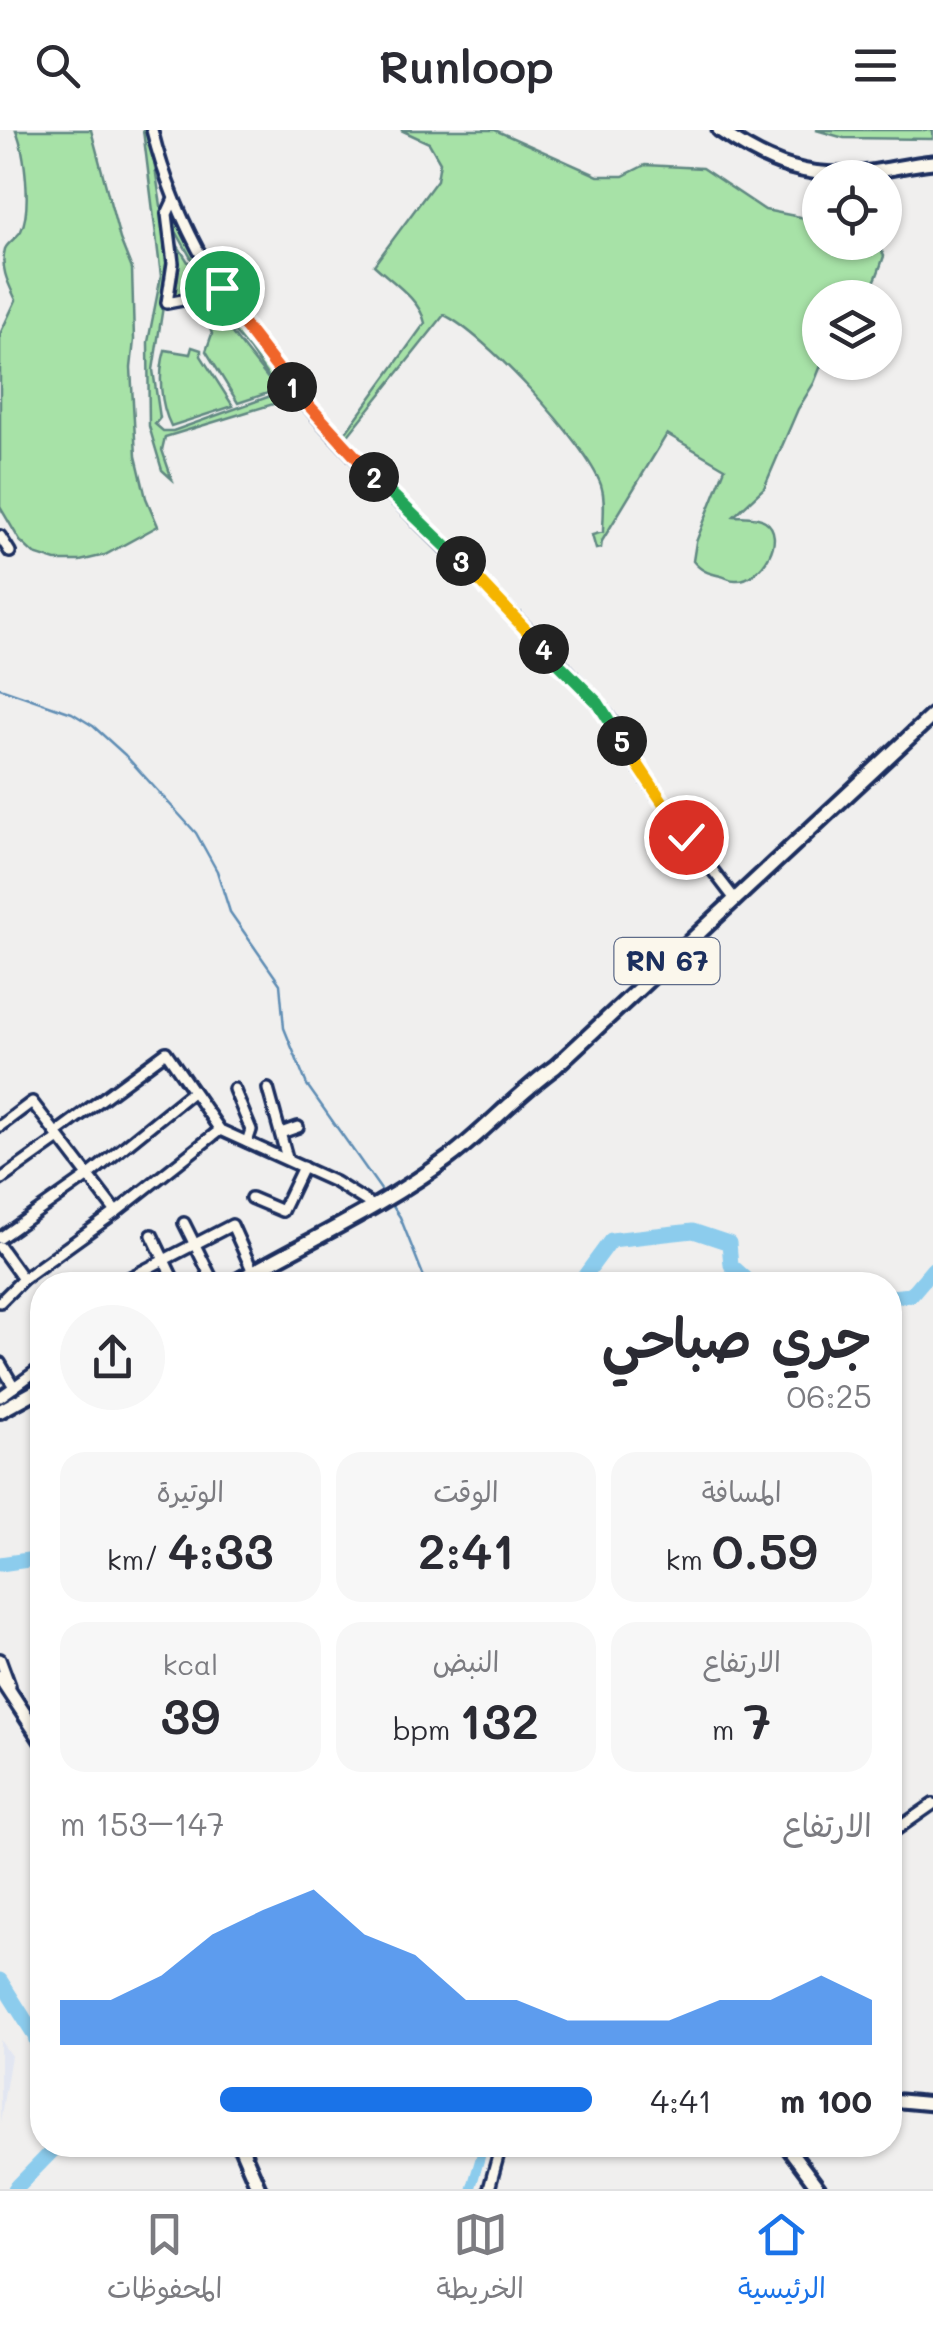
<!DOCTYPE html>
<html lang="ar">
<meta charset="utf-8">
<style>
body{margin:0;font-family:Mali,"Playpen Sans Arabic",sans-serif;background:#f7f7f7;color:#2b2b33;direction:rtl;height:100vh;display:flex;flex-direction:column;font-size:38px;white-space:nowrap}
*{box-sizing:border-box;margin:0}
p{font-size:32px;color:#7c7c81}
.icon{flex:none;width:55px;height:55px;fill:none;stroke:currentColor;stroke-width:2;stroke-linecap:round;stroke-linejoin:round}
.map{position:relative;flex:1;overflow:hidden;direction:ltr}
.side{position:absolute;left:30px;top:1142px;width:872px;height:885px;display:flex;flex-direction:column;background:#fff;border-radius:40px;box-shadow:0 2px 8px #0004;direction:rtl}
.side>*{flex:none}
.buttons{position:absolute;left:802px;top:30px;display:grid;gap:20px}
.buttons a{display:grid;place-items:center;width:100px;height:100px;border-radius:50%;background:#fff;box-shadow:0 2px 8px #0004;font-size:50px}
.pin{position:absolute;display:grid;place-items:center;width:85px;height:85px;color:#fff;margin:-42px;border:5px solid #fff;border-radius:50%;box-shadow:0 2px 10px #0007}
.km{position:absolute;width:50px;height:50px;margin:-25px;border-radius:50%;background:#222;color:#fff;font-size:28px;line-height:50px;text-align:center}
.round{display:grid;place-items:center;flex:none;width:105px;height:105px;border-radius:52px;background:#f7f7f7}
.overview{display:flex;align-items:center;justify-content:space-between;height:170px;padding:0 30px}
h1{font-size:55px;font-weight:600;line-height:75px}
.stats{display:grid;grid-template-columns:repeat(3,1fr);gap:15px;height:170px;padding:10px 30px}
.stats div{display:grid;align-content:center;border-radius:25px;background:#f7f7f7;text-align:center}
.stats b{font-size:50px;font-weight:600}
.stats small{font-size:28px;font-weight:400}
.stats p{font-size:28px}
.chart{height:280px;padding:20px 30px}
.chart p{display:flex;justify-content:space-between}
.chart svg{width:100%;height:180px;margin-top:10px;fill:#1a73e8;opacity:.7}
ul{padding:0 30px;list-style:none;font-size:32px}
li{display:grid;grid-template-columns:160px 120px 1fr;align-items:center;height:75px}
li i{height:25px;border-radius:12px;background:#1a73e8}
header{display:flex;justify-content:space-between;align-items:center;height:130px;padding:0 30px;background:#fff;font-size:45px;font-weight:600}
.tabs{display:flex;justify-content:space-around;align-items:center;height:140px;border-top:2px solid #e1e1e2;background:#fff;font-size:28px;color:#7c7c81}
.tabs a{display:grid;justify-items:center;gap:5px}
.tabs .active{color:#1a73e8}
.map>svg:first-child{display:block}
</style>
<header><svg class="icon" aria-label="menu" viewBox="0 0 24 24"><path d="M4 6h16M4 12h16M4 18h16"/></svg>Runloop<svg class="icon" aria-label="search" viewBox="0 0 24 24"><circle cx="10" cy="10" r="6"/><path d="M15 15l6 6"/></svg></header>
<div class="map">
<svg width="933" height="2059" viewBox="0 0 933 2059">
<rect width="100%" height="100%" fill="#f0efee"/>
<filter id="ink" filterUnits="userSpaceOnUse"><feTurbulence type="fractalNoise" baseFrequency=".01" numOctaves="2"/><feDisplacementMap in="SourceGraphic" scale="20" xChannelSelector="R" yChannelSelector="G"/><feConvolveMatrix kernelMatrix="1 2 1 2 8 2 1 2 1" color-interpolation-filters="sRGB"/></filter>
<g filter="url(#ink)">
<path fill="#e2e6f1" d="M 0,1910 L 11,1926 L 0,1992 Z"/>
<g fill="#a7e2a7" stroke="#618882" stroke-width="2.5">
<path d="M 16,0 L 91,0 L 120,109 L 132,139 L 134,210 L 131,238 L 136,326 L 146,368 L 158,396 L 105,425 L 80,431 L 56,431 L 34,424 L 20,411 L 0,377 L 0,204 L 16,170 C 8,153 0,138 5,119 C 8,112 17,108 21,101 C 32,79 25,22 16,0 Z"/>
<path d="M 143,0 L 149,0 L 170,132 L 153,240 L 160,288 L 155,294 L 163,301 L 173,301 L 279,263 L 250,220 L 229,196 L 177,103 L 170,96 L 172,86 L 180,90 L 187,110 L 232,187 L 293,268 L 165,307 L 162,320 L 172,349 L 162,340 L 149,296 L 148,212 L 161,146 Z"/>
<path d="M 401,0 L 495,0 L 598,46 L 623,46 L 645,35 L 702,38 L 765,80 L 820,91 L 820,112 L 878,113 L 884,126 C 868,173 868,168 820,168 L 822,233 L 814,253 L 798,279 L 764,358 L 734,386 C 743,387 755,385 765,391 C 788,406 762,450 737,450 C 731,451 726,447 721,446 C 708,443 701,441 693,431 L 696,412 L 725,338 L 667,304 L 602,411 L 601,418 L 596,419 L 592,405 L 603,402 C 603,387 606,370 601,355 C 586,313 484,203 444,185 L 346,308 L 344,305 L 425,193 C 420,169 391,151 374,135 L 437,50 L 440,32 L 429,13 Z"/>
<path d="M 816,0 L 933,0 L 933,9 L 844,8 Z"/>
<path d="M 176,113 L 206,160 L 173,168 Z"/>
<path d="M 215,175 L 227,197 L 277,260 L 238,273 L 206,221 L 212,204 L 204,179 Z"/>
<path d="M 192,217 L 201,220 L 201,226 L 233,276 L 171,296 C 160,274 158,244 165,220 L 190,224 Z"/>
</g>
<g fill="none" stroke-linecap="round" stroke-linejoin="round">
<g stroke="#5f8db4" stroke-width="2.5">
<path d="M 0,558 L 72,583 L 93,596 L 125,625 L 196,703 L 217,741 L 230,782 L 280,854 L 284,898 L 307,955 L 384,1064"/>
<path d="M 392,1075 L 400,1087 L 427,1155"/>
</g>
<g stroke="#8ccced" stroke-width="9">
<path d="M 737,1155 L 748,1150"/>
<path d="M 471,2059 L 484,2015"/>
</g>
<g stroke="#8ccced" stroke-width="15">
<path d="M 578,1155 L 611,1110 L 693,1101 L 729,1113 L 731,1135 L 753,1155"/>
<path d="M 783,1155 L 797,1151 L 824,1155"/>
<path d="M 890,1167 L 911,1165 L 933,1139"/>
<path d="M 0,1434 L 42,1428"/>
<path d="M 0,1850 L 34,1904 L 42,1929"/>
<path d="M 15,2059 L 58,2015"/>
</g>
<defs>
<g id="minor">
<path d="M 152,0 C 210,239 444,399 599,575 C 618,596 629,623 644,646 C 673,688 703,728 734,768"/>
<path d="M 174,69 L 167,84 L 173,133 L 167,173 L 209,165"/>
<path d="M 0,406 L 10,422"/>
<path d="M 234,959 L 251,1000 L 247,1012"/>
<path d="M 268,959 L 287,1028"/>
<path d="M 0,996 L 32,972 L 116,1082"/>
<path d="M 56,1003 L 166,922 L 220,1000 L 335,1052 L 372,1075"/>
<path d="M 281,1003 L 298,997"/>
<path d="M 0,1050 L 59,1008"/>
<path d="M 251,1068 L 282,1081 L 303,1037"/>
<path d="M 184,1093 L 215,1155"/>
<path d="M 152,1105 L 176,1155"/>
<path d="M 0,1108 L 88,1046 L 192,962"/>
<path d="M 0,1117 L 23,1149"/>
<path d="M 125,1150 L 232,1095 L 253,1142"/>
<path d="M 0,1172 L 23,1149 L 116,1082 L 220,1000"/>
<path d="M 0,1233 L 14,1257"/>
<path d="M 0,1267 L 42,1237"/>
<path d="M 0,1529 L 10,1556"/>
<path d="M 890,1704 L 933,1674"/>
<path d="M 489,2059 L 501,2015"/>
</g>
<g id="secondary">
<path d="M 719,0 C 769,35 809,50 871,42 C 892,39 912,34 933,32"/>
<path d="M 890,1970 L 933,1974"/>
<path d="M 786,2015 L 819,2059"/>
</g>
<g id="primary">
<path d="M 230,1155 C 303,1113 383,1077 450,1027 C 487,999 517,964 555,937 L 933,585"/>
<path d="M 0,1281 L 42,1258"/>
<path d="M 0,1547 L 42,1611"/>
<path d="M 240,2015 L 259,2059"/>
</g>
</defs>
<use href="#minor" stroke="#1b2f5e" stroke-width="16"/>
<use href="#secondary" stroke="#1b2f5e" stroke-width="19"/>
<use href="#primary" stroke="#1b2f5e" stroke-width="20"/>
<use href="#minor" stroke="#fbf7ec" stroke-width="9"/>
<use href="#secondary" stroke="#fbf7ec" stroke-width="11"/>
<use href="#primary" stroke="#fbf7ec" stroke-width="12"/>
</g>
</g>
<g fill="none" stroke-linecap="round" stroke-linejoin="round" filter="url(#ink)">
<defs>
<path id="split-1" d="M 222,158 L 247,199 L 292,257"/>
<path id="split-2" d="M 292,257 L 374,347"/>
<path id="split-3" d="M 374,347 L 461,431"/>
<path id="split-4" d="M 461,431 L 544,519"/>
<path id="split-5" d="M 544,519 L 598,573 L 622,611"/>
<path id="split-6" d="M 622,611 L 686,707"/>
</defs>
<use href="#split-1" stroke="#fff" stroke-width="20"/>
<use href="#split-2" stroke="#fff" stroke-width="20"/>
<use href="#split-3" stroke="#fff" stroke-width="20"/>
<use href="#split-4" stroke="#fff" stroke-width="20"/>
<use href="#split-5" stroke="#fff" stroke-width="20"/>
<use href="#split-6" stroke="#fff" stroke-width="20"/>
<use href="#split-1" stroke="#f0652b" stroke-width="12"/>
<use href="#split-2" stroke="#f0652b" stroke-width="12"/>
<use href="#split-3" stroke="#22a559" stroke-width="12"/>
<use href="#split-4" stroke="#f5b400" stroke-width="12"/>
<use href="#split-5" stroke="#22a559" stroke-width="12"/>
<use href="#split-6" stroke="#f5b400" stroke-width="12"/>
</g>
<g text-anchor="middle" stroke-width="9" stroke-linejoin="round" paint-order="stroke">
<rect fill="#fbf7ec" stroke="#5e6b89" stroke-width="2.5" x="614.5" y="808" width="105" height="46" rx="8"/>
<g font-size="28" font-weight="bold" fill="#1b2f5e">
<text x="667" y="841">RN 67</text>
</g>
</g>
</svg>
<div class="buttons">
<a><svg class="icon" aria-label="locate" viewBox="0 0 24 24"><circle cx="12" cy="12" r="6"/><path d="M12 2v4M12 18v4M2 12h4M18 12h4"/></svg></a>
<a><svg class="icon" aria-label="layers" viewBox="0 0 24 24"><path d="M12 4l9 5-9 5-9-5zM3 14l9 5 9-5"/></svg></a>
</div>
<div class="pin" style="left:222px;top:158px;background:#1e9e55"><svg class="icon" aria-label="arrive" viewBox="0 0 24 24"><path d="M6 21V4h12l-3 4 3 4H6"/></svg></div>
<div class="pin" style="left:686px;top:707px;background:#d93025"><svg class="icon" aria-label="check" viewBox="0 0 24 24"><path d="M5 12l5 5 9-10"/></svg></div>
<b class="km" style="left:292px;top:257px">1</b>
<b class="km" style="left:374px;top:347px">2</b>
<b class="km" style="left:461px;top:431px">3</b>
<b class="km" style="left:544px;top:519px">4</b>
<b class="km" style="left:622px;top:611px">5</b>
<section class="side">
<div class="overview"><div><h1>جري صباحي</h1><p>06:25</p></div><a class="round"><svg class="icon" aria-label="share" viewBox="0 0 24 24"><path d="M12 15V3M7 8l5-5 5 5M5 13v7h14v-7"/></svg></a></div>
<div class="stats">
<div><p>المسافة</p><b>0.59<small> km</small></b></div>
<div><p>الوقت</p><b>2:41</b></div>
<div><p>الوتيرة</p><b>4:33<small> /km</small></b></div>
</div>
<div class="stats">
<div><p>الارتفاع</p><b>7<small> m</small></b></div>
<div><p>النبض</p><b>132<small> bpm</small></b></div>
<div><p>kcal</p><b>39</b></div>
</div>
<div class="chart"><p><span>الارتفاع</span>147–153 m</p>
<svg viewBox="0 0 160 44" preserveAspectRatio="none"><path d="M0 44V33L10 33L20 27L30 17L40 11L50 6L60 17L70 22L80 33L90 33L100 38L110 38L120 38L130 33L140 33L150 27L160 33V44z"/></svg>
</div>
<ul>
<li><b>100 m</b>4:41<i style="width:70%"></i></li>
</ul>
</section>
</div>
<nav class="tabs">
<a class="active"><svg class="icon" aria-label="home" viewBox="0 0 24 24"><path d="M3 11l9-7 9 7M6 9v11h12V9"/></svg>الرئيسية</a>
<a><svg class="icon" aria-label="map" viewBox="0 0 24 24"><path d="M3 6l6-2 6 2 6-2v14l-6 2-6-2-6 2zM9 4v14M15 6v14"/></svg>الخريطة</a>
<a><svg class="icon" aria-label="saved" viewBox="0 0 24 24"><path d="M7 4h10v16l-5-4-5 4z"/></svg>المحفوظات</a>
</nav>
